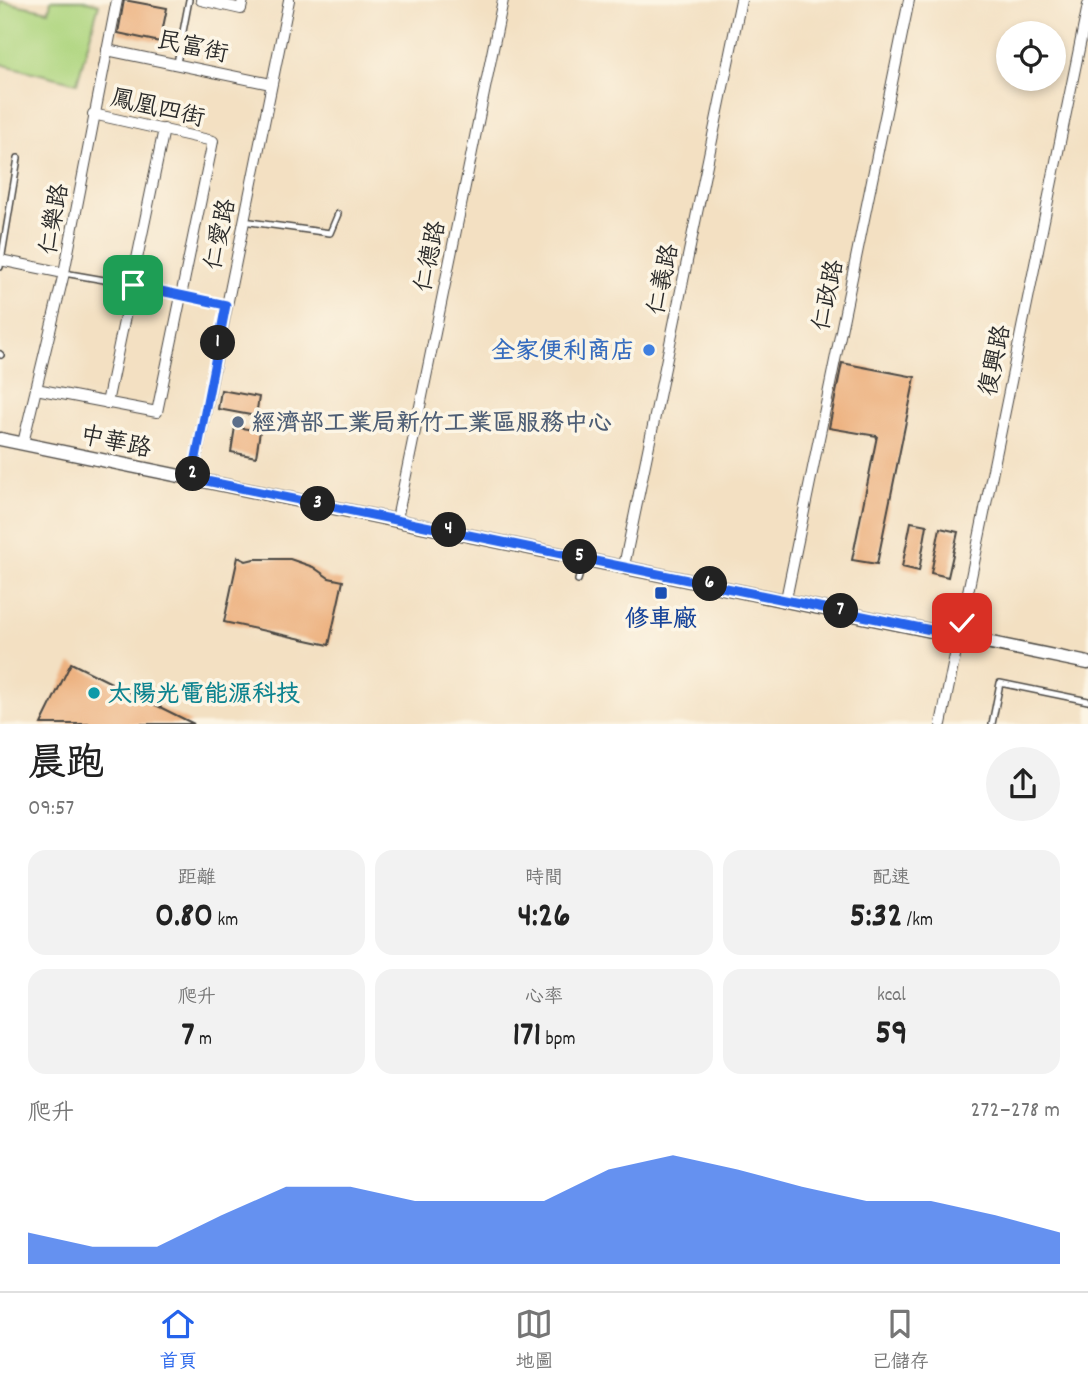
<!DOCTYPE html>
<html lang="zh-TW">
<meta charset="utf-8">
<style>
body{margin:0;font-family:Dekko,"LXGW WenKai TC",sans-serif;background:#f2f2f2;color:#222;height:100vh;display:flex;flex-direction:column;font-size:26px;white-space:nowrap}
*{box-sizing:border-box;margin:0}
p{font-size:23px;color:#767676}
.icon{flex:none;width:38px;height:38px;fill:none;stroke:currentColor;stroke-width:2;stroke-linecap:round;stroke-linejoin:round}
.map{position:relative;height:724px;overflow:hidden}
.drawer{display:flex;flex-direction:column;background:#fff;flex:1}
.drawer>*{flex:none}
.buttons{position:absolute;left:996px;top:21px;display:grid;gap:14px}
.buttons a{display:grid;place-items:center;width:70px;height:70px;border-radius:50%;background:#fff;box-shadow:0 4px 10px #0003;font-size:35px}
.pin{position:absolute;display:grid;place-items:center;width:60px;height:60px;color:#fff;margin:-30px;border-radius:14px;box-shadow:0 4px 10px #0006}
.km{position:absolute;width:35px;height:35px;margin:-18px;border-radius:50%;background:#222;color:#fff;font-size:19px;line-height:35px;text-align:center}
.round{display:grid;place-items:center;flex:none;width:74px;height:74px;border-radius:37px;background:#f2f2f2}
.summary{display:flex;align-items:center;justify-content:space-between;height:119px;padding:0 28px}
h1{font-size:38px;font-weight:700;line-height:52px}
.metrics{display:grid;grid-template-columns:repeat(3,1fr);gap:10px;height:119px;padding:7px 28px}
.metrics div{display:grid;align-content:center;border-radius:18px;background:#f2f2f2;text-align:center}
.metrics b{font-size:35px;font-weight:700}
.metrics small{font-size:19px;font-weight:400}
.metrics p{font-size:19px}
.chart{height:196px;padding:14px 28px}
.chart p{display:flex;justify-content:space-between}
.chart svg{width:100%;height:126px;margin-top:7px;fill:#2563eb;opacity:.7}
.menu{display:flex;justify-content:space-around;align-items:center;height:98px;border-top:2px solid #e0e0e0;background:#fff;font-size:19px;color:#767676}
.menu a{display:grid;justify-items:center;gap:4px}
.menu .active{color:#2563eb}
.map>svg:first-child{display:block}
</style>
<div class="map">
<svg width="1088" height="724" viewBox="0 0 1088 724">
<rect width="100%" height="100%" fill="#fcf5e5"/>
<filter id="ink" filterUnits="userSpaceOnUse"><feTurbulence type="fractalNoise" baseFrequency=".0143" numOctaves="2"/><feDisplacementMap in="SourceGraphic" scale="14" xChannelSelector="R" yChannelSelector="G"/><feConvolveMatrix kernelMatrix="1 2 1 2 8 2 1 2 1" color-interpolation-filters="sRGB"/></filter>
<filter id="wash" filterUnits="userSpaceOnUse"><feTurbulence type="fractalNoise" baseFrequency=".00686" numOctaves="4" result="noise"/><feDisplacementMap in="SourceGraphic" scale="28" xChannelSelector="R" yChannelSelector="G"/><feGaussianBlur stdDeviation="1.57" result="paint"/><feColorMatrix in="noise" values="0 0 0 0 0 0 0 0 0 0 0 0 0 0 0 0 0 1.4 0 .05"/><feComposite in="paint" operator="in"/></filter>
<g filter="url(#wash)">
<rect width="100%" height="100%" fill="#f3e0c2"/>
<path fill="#afd680" stroke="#6d8056" stroke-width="2" d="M 51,0 L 83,0 L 99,4 L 77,83 L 0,64 L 0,1 L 49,11 Z"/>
<g id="blocks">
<g fill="#edb281">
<path d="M 124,0 L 167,8 L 160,42 L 118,33 Z"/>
<path d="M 842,363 L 915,377 L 877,564 L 852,560 L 877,436 L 829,428 Z"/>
<path d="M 221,390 L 259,397 L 256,416 L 218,409 Z"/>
<path d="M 235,427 L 260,431 L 256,457 L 231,452 Z"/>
<path d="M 911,522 L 927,525 L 919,571 L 902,567 Z"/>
<path d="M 940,528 L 958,532 L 948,577 L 931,573 Z"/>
<path d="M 238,557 L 246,561 L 254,559 L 290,559 L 313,567 L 329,578 L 343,581 L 329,645 L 224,622 Z"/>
<path d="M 71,663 L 194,724 L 41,724 Z"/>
</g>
</g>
</g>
<g filter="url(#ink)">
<use href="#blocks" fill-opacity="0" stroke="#494642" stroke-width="2"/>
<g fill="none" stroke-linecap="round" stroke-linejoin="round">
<defs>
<g id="service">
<path d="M 177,63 L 189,0"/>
<path d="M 243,221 L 330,233 L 338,214"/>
<path d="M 0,267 L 18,158"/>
<path d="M 64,273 L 133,285 L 226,305"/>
<path d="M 0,354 L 1,355"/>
<path d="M 578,580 L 584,560"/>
<path d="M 992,724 L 1000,683 L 1088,701"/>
</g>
<g id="minor">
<path d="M 201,0 L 241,9 L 243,0"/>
<path d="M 107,50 L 271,84"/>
<path d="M 0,260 L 64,273"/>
<path d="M 36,389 L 157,412 L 213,141 L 93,114"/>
<path d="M 107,403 L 164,129"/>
<path d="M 23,443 L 64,273 L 117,0"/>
<path d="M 192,478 L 289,0"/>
<path d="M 397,519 L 503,0"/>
<path d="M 624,566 L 741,0"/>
<path d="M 786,599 L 909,0"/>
<path d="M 941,724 L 1088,5"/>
</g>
<path id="tertiary" d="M 0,439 L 1088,663"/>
</defs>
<use href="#service" stroke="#494642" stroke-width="8"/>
<use href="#minor" stroke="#494642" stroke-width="12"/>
<use href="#tertiary" stroke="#494642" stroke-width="15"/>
<use href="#service" stroke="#fff" stroke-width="5"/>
<use href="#minor" stroke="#fff" stroke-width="10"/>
<use href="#tertiary" stroke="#fff" stroke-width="12"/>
</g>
</g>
<g fill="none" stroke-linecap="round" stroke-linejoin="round" filter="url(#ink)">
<defs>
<path id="route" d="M 133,285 L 226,305 L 192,478 L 960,636 L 962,623"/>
</defs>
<use href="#route" stroke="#fff" stroke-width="14"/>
<use href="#route" stroke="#2563eb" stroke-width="9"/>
</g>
<circle fill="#3f7fe0" stroke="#fcf5e5" stroke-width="2.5" cx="649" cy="350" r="7"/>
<circle fill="#5c6f8a" stroke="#fcf5e5" stroke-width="2.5" cx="238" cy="422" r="7"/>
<rect fill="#1a4fb4" stroke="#fcf5e5" stroke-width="2.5" x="654" y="586" width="14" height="14" rx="3.5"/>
<circle fill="#0f9aa8" stroke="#fcf5e5" stroke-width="2.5" cx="94" cy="693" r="7"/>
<g text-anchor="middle" stroke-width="7" stroke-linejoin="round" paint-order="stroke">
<g font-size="24" fill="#2b2b2b" stroke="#fcf5e5">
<text transform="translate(193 46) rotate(12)" y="8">民富街</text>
<text transform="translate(158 107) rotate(13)" y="8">鳳凰四街</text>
<text transform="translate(53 219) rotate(-80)" y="8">仁樂路</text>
<text transform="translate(219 234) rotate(-78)" y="8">仁愛路</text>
<text transform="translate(429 256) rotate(-78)" y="8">仁德路</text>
<text transform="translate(662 279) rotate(-78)" y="8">仁義路</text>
<text transform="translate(827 295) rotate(-78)" y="8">仁政路</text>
<text transform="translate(994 360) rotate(-78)" y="8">復興路</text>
<text transform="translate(116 441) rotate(12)" y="8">中華路</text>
</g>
<g font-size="24" font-weight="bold" fill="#366cbe" stroke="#fcf5e5" text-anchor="end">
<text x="635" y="358">全家便利商店</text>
</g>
<g font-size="24" font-weight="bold" fill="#4e5e75" stroke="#fcf5e5" text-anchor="start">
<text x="252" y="430">經濟部工業局新竹工業區服務中心</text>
</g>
<g font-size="24" font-weight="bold" fill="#164399" stroke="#fcf5e5">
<text x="661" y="626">修車廠</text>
</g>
<g font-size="24" font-weight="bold" fill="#0d838f" stroke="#fcf5e5" text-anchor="start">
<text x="108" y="701">太陽光電能源科技</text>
</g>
</g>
</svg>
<div class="buttons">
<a><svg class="icon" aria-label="locate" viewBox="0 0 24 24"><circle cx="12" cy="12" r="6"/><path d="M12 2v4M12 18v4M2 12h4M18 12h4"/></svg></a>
</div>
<div class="pin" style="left:133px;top:285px;background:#1e9e55"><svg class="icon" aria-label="arrive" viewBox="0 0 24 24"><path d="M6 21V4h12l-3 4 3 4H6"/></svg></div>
<div class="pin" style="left:962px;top:623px;background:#d93025"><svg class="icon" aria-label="check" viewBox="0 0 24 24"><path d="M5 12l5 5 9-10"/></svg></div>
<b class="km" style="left:218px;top:343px">1</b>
<b class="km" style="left:193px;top:474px">2</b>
<b class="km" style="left:318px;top:504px">3</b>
<b class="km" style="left:449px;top:530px">4</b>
<b class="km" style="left:580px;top:557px">5</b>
<b class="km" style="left:710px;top:584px">6</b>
<b class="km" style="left:841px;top:611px">7</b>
</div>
<section class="drawer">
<div class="summary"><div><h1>晨跑</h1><p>09:57</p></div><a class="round"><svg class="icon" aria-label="share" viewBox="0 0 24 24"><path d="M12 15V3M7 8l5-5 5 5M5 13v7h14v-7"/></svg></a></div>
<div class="metrics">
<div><p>距離</p><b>0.80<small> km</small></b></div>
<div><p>時間</p><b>4:26</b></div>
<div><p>配速</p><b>5:32<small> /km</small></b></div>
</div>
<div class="metrics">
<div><p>爬升</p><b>7<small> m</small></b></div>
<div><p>心率</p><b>171<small> bpm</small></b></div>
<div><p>kcal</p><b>59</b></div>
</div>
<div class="chart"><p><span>爬升</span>272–278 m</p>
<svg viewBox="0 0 160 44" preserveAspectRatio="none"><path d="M0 44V33L10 38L20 38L30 27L40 17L50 17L60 22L70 22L80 22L90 11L100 6L110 11L120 17L130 22L140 22L150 27L160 33V44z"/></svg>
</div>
</section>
<nav class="menu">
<a class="active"><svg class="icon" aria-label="home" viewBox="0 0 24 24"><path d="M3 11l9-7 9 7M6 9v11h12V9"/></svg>首頁</a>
<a><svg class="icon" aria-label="map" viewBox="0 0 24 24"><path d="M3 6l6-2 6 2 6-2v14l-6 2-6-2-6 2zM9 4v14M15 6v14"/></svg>地圖</a>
<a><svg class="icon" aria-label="saved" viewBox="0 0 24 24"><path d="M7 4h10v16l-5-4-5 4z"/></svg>已儲存</a>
</nav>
